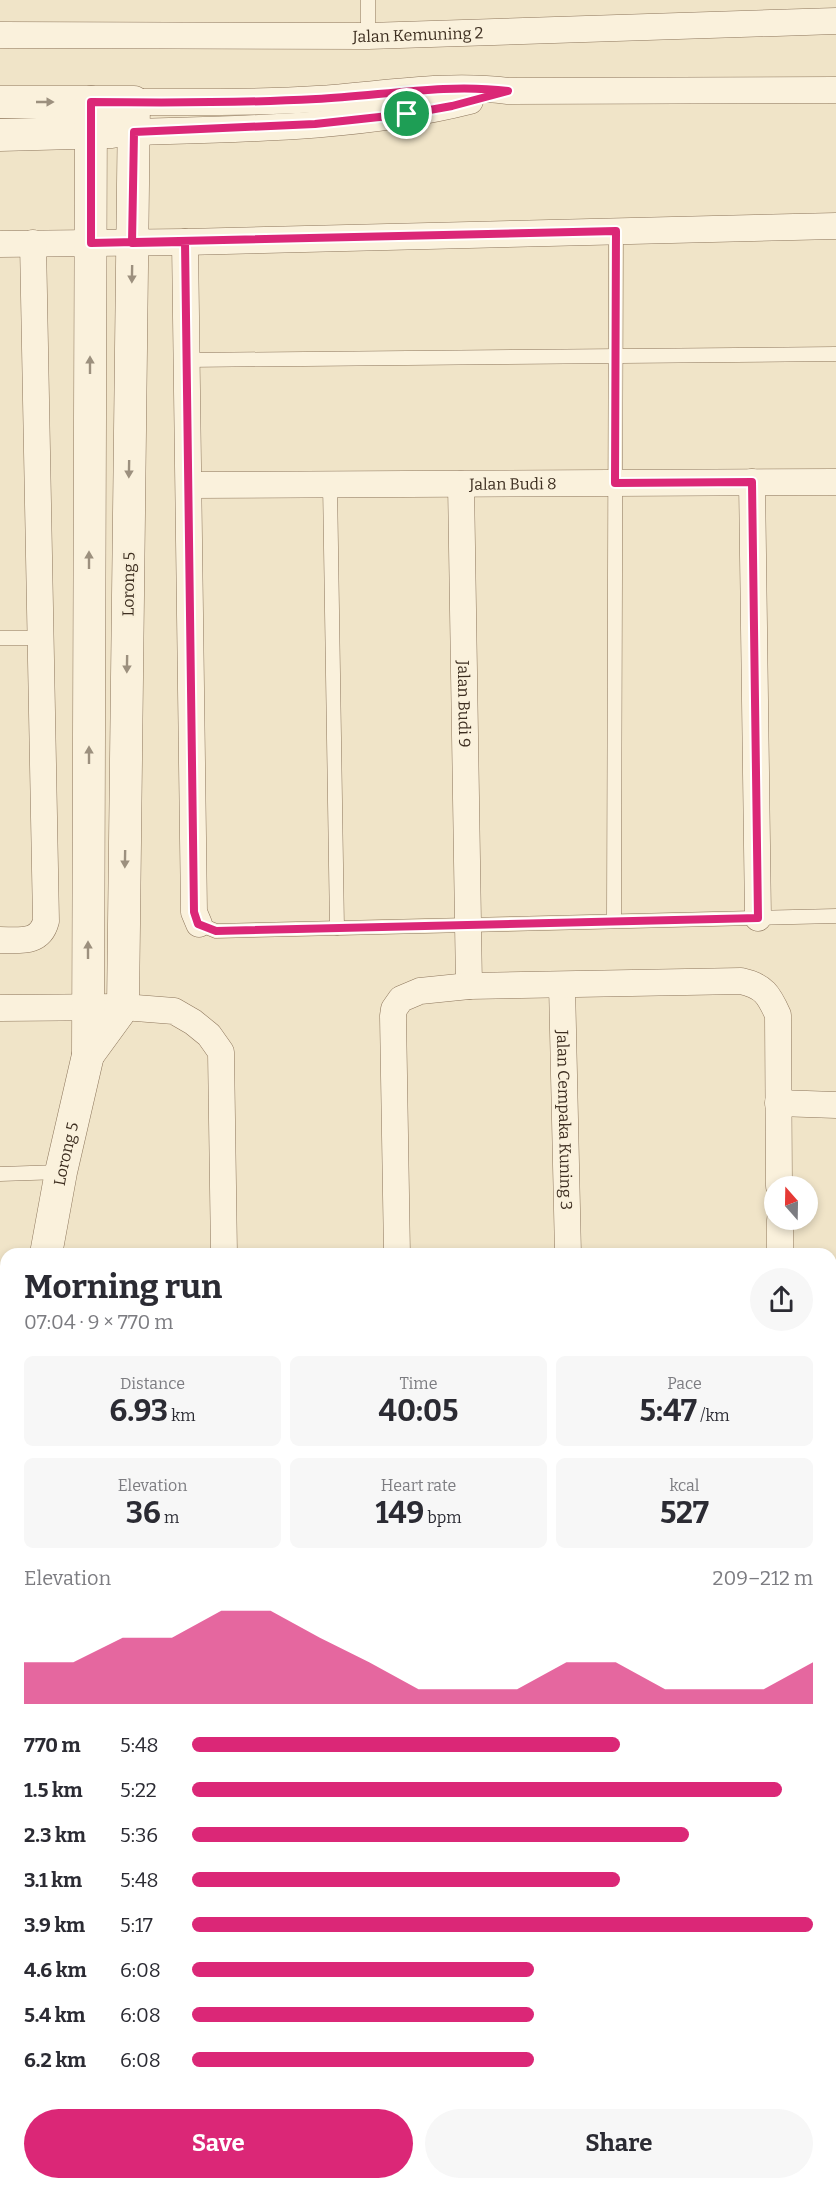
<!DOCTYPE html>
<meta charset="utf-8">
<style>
body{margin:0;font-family:Bitter,serif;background:#f7f7f7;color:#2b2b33;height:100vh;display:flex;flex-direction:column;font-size:22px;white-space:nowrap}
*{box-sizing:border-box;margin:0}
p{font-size:20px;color:#7c7c81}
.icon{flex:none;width:33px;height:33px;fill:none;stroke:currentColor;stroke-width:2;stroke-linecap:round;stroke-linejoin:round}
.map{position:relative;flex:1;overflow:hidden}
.panel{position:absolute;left:0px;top:1248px;width:837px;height:942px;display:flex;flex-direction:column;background:#fff;border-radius:18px 18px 0 0;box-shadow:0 3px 9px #0003}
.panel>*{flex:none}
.needle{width:39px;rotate:340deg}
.controls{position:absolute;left:764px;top:1176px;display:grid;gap:12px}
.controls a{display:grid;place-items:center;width:54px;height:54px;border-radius:50%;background:#fff;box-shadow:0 3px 9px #0003;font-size:30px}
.pin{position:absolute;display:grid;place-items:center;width:51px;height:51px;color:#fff;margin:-26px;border:3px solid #fff;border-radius:50%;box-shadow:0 2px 6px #0007}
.round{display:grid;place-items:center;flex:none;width:63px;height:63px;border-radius:32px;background:#f7f7f7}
.head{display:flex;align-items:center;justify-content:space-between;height:102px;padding:0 24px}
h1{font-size:33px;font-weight:700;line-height:45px}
.stats{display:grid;grid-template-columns:repeat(3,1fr);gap:9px;height:102px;padding:6px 24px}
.stats div{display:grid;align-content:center;border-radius:9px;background:#f7f7f7;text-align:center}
.stats b{font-size:30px;font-weight:700}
.stats small{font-size:16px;font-weight:400}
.stats p{font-size:16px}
.chart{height:168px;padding:12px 24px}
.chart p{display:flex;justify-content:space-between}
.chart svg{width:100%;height:108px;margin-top:6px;fill:#db2777;opacity:.7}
.primary-button{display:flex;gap:12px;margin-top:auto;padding:12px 24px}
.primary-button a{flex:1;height:69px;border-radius:36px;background:#db2777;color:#fff;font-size:24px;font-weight:700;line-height:69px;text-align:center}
.primary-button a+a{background:#f7f7f7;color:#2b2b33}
ul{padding:0 24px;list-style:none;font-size:20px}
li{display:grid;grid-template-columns:96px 72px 1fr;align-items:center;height:45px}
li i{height:15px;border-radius:8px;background:#db2777}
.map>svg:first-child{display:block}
</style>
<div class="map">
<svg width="836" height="2190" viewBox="0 0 836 2190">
<rect width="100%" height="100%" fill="#f0e4c8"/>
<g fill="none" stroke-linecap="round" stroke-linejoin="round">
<defs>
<g id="service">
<path d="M 368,36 L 368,0"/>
<path d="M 187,360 L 836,354"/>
<path d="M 330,484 L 337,928"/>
<path d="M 0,638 L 40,638"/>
<path d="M 614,921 L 616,231"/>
<path d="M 199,924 L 216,931 L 836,916"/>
<path d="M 0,1174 L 61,1172"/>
</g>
<g id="minor">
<path id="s1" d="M 0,35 L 368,36 L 836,21"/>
<path d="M 134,102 C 195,102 256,103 317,99 C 380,95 445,83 508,91 L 836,90"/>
<path d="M 134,132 C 243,129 364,128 470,101"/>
<path d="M 185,242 L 194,912 L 199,924"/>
<path d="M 0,244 L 185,242 L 836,226"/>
<path d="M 752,482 L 758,918"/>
<path id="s2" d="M 461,484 L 469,986"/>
<path id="s3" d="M 189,485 L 836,482"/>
<path d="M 0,940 C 20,940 40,944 46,921 L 33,243"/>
<path id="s4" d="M 562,985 L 568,1254"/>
<path d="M 0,1008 L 123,1007 L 174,1011 L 193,1022 L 209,1035 L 221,1052 L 224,1254"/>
<path d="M 778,1103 L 836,1105"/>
<path d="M 780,1220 L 780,1254"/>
<path d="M 397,1254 L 393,1016 L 394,1009 L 401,999 L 420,991 L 469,986 L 741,981 C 764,986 769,995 778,1015 L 779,1186"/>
<path d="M 0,1344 L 6,1344"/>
<path d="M 831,1396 L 836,1396"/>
<path d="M 831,1702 L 836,1702"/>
<path d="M 831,2006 L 836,2006"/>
<path d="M 0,2055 L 6,2055"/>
<path d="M 831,2059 L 836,2059"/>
<path d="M 831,2171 L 836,2171"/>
<path d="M 577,2190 L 577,2184"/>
</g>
<g id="tertiary">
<path d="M 0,102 L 134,102 L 123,1007 L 88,1055"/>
<path d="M 0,135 L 112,132"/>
<path id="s5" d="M 46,1254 L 61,1172 L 88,1055 L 91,102"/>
<path d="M 0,1505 L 6,1473"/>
</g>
</defs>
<use href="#service" stroke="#8d765c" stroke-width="15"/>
<use href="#minor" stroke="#8d765c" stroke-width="27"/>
<use href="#tertiary" stroke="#8d765c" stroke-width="33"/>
<use href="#service" stroke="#faf1dc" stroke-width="14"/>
<use href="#minor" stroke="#faf1dc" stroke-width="26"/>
<use href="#tertiary" stroke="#faf1dc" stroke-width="32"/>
</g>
<defs><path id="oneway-solid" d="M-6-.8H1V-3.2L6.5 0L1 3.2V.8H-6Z" transform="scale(1.5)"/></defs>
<g fill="#9c907e">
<use href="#oneway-solid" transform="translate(45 102)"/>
<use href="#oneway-solid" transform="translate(132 274) rotate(91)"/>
<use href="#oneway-solid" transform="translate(90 365) rotate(-90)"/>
<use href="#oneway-solid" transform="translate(129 469) rotate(91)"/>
<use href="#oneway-solid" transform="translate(89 560) rotate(-90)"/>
<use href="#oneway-solid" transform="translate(127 664) rotate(91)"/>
<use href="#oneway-solid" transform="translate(89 755) rotate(-90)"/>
<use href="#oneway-solid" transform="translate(125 859) rotate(91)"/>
<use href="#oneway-solid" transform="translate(88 950) rotate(-90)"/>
</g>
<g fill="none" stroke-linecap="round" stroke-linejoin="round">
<defs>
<path id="route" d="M 407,114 L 315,124 L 134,132 L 132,243 L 185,242 L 194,912 L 198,924 L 216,931 L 758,918 L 752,482 L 615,483 L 616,231 L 91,243 L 91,102 C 166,103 241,103 316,99 C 380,96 445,83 508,91 L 452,106 L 407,114"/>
</defs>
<use href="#route" stroke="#fff" stroke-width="12"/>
<use href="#route" stroke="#db2777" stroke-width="8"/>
</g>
<g text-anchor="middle" stroke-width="4.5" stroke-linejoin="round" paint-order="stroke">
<g font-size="16" fill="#3d2e20" stroke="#f7eed8">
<text dy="6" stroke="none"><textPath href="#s1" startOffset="418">Jalan Kemuning 2</textPath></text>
<text dy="6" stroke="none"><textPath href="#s3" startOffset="324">Jalan Budi 8</textPath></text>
<text transform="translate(128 584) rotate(-89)" y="6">Lorong 5</text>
<text dy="6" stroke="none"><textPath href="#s2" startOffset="220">Jalan Budi 9</textPath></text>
<text dy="6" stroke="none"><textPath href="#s4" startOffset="135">Jalan Cempaka Kuning 3</textPath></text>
<text dy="6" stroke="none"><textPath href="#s5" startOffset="102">Lorong 5</textPath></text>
</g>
</g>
</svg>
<div class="controls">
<a><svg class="needle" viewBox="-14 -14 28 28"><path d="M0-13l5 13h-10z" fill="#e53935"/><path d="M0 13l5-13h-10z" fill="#7c7c81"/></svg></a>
</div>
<div class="pin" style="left:407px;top:114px;background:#1e9e55"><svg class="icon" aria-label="arrive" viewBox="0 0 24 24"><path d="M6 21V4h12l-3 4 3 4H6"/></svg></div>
<section class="panel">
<div class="head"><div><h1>Morning run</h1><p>07:04 · 9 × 770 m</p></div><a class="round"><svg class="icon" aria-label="share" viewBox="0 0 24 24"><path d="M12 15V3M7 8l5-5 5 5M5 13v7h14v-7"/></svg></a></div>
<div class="stats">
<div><p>Distance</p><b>6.93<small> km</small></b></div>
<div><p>Time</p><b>40:05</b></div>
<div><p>Pace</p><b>5:47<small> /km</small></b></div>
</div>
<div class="stats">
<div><p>Elevation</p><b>36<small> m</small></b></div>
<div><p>Heart rate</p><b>149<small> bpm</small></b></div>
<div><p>kcal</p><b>527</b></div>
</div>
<div class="chart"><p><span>Elevation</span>209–212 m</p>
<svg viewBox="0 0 160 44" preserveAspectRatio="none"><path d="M0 44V27L10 27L20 17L30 17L40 6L50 6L60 17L70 27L80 38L90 38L100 38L110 27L120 27L130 38L140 38L150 38L160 27V44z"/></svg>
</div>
<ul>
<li><b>770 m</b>5:48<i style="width:69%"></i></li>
<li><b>1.5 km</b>5:22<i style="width:95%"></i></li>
<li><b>2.3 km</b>5:36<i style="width:80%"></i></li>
<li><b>3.1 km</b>5:48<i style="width:69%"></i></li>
<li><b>3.9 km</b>5:17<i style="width:100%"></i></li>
<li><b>4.6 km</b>6:08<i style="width:55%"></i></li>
<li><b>5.4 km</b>6:08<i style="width:55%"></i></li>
<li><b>6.2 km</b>6:08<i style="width:55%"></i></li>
</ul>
<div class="primary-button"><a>Save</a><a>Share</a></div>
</section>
</div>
